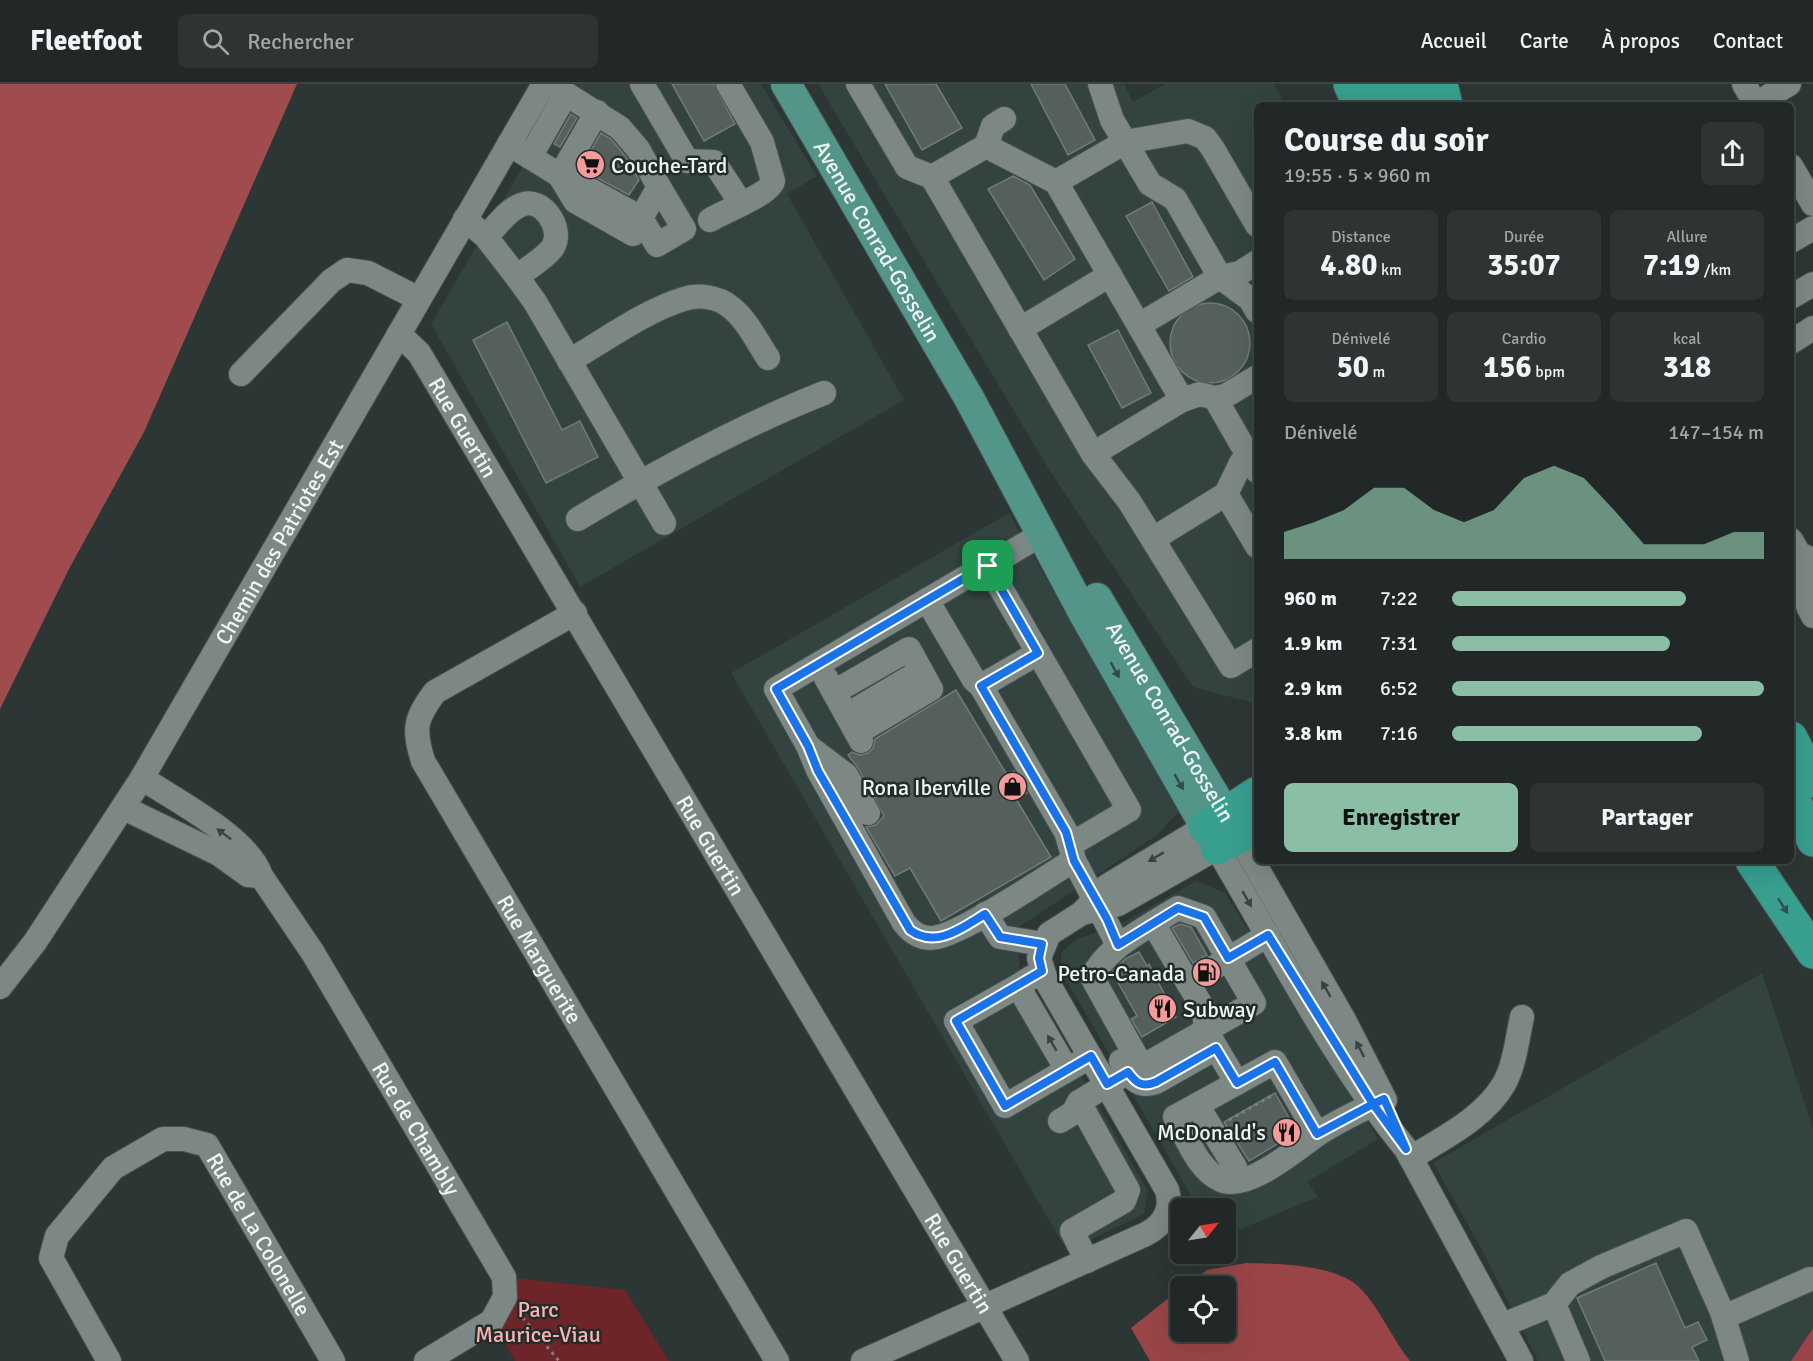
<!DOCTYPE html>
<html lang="fr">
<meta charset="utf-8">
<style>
body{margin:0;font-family:Signika,sans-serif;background:#2d3433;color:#f1f3f6;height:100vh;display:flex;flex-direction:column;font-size:22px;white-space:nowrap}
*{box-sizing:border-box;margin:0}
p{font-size:20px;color:#a2a6a7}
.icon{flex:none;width:33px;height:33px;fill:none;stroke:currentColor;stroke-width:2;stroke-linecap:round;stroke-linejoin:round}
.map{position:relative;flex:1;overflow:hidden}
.drawer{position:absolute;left:1254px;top:18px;width:540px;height:762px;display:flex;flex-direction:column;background:#212827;border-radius:9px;box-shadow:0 6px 24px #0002,0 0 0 2px #3e4444}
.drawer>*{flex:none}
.needle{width:39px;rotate:60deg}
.controls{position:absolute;left:1170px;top:1114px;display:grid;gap:12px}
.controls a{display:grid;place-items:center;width:66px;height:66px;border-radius:9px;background:#212827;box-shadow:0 6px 24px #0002,0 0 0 2px #3e4444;font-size:30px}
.pin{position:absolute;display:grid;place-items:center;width:51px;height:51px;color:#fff;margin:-26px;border-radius:12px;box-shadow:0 3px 9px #0006}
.round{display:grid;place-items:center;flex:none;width:63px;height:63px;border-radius:9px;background:#2d3433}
.overview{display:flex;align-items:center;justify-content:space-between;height:102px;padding:0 30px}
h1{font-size:33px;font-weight:700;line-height:45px}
.figures{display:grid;grid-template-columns:repeat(3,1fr);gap:9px;height:102px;padding:6px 30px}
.figures div{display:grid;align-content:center;border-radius:9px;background:#2d3433;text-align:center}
.figures b{font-size:30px;font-weight:700}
.figures small{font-size:16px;font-weight:400}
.figures p{font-size:16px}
.chart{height:168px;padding:12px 30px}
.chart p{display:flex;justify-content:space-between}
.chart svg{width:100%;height:108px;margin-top:6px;fill:#8abfa5;opacity:.7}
.action{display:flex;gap:12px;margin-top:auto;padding:12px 30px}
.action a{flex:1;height:69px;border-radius:9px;background:#8abfa5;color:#111;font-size:24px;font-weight:700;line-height:69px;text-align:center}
.action a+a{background:#2d3433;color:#f1f3f6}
ul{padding:0 30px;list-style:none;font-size:20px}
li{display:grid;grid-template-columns:96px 72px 1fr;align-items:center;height:45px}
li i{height:15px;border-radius:8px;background:#8abfa5}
header{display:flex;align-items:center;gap:36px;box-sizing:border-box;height:84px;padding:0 30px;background:#212827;border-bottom:2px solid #3e4444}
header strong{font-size:28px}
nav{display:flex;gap:33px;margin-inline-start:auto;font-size:21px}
.search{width:420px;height:54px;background:#2d3433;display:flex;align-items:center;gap:15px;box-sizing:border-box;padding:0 21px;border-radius:9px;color:#a2a6a7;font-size:22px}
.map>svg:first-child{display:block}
</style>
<header>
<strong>Fleetfoot</strong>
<div class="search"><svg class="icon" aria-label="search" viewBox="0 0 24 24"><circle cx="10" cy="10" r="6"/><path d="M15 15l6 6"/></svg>Rechercher</div>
<nav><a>Accueil</a><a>Carte</a><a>À propos</a><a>Contact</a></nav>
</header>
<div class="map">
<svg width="1813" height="1277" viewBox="0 0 1813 1277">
<rect width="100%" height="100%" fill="#2c3634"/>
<g fill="#324340">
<path d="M 571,0 L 761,0 L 817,92 L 787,110 L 904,316 L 580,503 L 431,240 Z"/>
<path d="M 818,0 L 1124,0 L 1133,18 L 1165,0 L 1274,0 L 1285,21 L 1257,21 L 1257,620 L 1193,603 L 1050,387 Z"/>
<path d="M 1009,429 L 1179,727 L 1157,751 L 1019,843 L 1019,884 L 1148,1107 L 1144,1130 L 1067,1167 L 731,589 Z"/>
<path d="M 1196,797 L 1225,809 L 1378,1055 L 1307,1098 L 1318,1113 L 1226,1151 L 1226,1125 L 1192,1125 L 1193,1115 L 1061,887 L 1061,868 L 1077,855 L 1120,840 Z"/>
<path d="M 1762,889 L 1813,1045 L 1813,1244 L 1791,1277 L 1538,1277 L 1481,1164 L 1433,1079 Z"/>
</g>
<path fill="#6e2529" d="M 504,1193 L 625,1206 L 669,1277 L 515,1277 L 492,1237 Z"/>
<g fill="#994548">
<path d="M 1246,1179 C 1278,1180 1338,1180 1361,1205 C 1381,1226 1392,1255 1410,1277 L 1150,1277 L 1131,1244 L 1180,1205 L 1180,1248 L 1226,1248 L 1226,1203 L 1184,1203 L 1207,1186 Z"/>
<path d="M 1813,1244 L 1813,1277 L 1791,1277 Z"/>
</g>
<path fill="#a04c4f" d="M 0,0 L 297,0 L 144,348 L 69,485 L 0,625 Z"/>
<g fill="#55605d" stroke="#707b79" stroke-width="1.5">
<path d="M 672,0 L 714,0 L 735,40 L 704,57 Z"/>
<path d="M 885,0 L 936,0 L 962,44 L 922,66 Z"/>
<path d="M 1031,0 L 1065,0 L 1095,56 L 1068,71 Z"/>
<path d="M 571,30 L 577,34 L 560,63 L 554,60 Z"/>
<path d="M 601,49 L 611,55 L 626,73 L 639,96 L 629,111 L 586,88 L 583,80 Z"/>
<path d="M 1013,92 L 1030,101 L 1075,175 L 1044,196 L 988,105 Z"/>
<path d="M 1152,118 L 1193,193 L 1169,207 L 1126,132 Z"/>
<circle cx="1210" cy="259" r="40"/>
<path d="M 507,238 L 562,346 L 580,337 L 598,373 L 546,399 L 473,256 Z"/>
<path d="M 1118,246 L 1151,309 L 1122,324 L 1088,261 Z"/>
<path d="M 956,606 L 1007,691 L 1014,687 L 1027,709 L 1016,715 L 1051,773 L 941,837 L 910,784 L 895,792 L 866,743 L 876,741 L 884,732 L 858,684 L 848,671 L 852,668 L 860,671 L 868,669 L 873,664 L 875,655 Z"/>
<path d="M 1180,840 L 1191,843 L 1207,871 L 1193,879 L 1172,844 Z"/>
<path d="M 1139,868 L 1147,882 L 1149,880 L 1176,933 L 1142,953 L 1131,935 L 1137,932 L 1112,888 L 1125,875 Z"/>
<path d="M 1275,1009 L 1297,1048 L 1249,1077 L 1224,1038 Z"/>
<path d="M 1656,1179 L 1685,1244 L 1698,1238 L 1707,1256 L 1692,1263 L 1699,1277 L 1605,1277 L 1577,1214 Z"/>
</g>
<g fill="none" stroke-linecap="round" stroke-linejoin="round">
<defs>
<g id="minor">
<path d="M 642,0 L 687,77 L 714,78 L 740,118"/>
<path d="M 858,0 L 907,83 L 932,93"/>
<path d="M 1100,0 L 1112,36 L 1150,100 L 1175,115 L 1220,193 L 1250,215 L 1257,227"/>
<path d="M 1744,0 L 1756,21"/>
<path d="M 1756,20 L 1789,0"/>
<path d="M 597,28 L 560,92 L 575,117 L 633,150 L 641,134"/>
<path d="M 509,60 L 577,102 L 592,107 L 641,134 L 659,103 L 638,65 L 620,44 L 550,0"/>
<path d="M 986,62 L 993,42 L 1004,35"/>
<path d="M 530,73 L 566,10"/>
<path d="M 1791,82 L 1813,120"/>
<path d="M 1056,98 L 1182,316"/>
<path d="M 641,134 L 657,161 L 684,145 L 659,103"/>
<path d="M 465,135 L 486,153 L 517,193 C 527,184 546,174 553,163 C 564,144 542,112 521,121 C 507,126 496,143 486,153"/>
<path d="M 710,136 C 725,127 770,110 773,97 L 762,58 L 728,0"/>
<path d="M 1257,141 L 1213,65 L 1205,54 L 1188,47 L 1125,58 L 1056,98 L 986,62 L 932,93 L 1093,370 L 1182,316 L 1200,310 L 1215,314 L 1225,312 L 1257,293"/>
<path d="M 1791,157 L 1813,144"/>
<path d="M 517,193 L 535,218 L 664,439"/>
<path d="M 1791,213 L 1813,200"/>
<path d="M 1139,241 L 1220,193 L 1240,189 L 1257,178"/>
<path d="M 1020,245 L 1110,191"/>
<path id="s1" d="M 399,250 L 419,269 L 1017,1277"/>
<path d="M 1791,258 L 1813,244"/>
<path d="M 569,277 C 604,257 646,226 684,215 C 698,210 718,213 729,222 C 746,234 756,256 768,274"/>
<path d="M 241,290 L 331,197 L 347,186 L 368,189 L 419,215"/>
<path d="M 1215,314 L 1257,387"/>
<path d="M 1093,370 L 1129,417 L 1231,582 L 1257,566"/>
<path d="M 1226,410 L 1241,379 L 1249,374"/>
<path d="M 578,435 C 656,388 738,343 824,309"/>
<path d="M 1042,450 L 988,482 L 1129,726 L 1070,761 L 1074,776 L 1118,861"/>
<path d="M 1153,455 L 1226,410 L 1257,462"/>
<path d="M 1791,456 L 1799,470 L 1813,476"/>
<path d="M 1807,475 C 1801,496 1802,513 1813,532"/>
<path d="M 988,482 L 968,492 L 776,605 L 808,662 L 818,686 L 904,839 C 911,848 919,854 931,854 C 957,854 1046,793 1074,776"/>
<path d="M 927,516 L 974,596 L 981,602"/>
<path id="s2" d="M 575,529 L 435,608 C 415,635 413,644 423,677 L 777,1277"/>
<path d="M 1038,569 L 981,602 L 1066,748 L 1070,761"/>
<path d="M 826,594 L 861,657"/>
<path d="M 834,608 L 909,565 L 931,605 L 857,649"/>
<path d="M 847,631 L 921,587"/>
<path d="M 809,663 L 846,691 L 868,729"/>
<path id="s3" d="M 142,694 C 176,717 248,753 261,792 L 313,869 L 504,1193 L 505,1213 L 492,1237 L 426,1277"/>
<path d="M 124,724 L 219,770 L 248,791 L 261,792"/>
<path d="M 1239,753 L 1344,936 L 1385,1016"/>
<path d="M 1082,829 L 1118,820 L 1217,764 C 1277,865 1332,974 1406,1065 L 1521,1277"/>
<path d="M 985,830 L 1000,853 L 1043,860"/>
<path d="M 1153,839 L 1178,824 L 1204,833 L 1254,919 L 1142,983 L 1092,893 C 1106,867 1128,855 1153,839 L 1204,926 L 1206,947 L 1237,999"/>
<path d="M 1032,893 L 1018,902 L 1067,986 L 1081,978"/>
<path d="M 1188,899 L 1268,851"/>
<path d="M 1018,902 L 956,937 L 1005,1022 L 1067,986"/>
<path id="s4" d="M 0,903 L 35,858 L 142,694 L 544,0"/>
<path d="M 1121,977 C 1130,992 1137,1005 1156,998 L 1216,964"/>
<path d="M 1197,1021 L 1235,1083"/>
<path d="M 1060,1037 L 1073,1029 L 1079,1018"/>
<path d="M 1317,1050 L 1275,978 L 1175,1033 C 1187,1054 1198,1086 1221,1096 C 1247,1108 1298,1064 1318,1050 C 1339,1036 1362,1026 1384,1015"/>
<path d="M 1411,1074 C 1444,1053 1483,1035 1504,1000 C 1515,980 1517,955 1522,933"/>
<path d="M 1087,1177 L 1072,1147 L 1124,1117 L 1128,1106 L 1079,1018 L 1128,988 L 1142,983"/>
<path d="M 1554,1220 L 1570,1200 L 1601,1183 L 1686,1147 L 1722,1228 L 1737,1277"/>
<path d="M 1724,1233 L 1810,1195"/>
<path d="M 1503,1241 L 1554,1220 L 1578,1277"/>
<path id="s5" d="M 109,1277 L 51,1174 L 57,1152 L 113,1084 L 163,1055 L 184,1055 L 207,1061 L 333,1277"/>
<path d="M 863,1277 L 1146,1150 C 1163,1141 1173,1126 1167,1106 L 1046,896 L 1039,874 L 1049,850 L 1082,829 L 1107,802 L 1205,743"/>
</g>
<g id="major">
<path id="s6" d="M 786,0 L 969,314 L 1084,530 L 1217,763"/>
<path id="s7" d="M 1097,514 L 1238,751"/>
</g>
<g id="highway">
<path d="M 1350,0 L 1359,21"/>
<path d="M 1380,0 L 1392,21"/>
<path d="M 1408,0 L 1421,21"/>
<path d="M 1441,0 L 1446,21"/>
<path d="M 1791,654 L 1813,697"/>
<path d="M 1791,710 L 1813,756"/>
<path d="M 1205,743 L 1257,709"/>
<path d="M 1217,764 L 1257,743"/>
<path d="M 1752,777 L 1813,868"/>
</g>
</defs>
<use href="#minor" stroke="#49514f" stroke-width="26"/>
<use href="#major" stroke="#49514f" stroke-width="32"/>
<use href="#highway" stroke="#49514f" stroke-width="35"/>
<g stroke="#798280" stroke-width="3" stroke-dasharray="3 4.5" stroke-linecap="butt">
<path d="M 1229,1036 L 1273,1011"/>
<path d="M 1212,1125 L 1231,1118"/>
<path d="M 518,1228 L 559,1277"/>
</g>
<use href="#minor" stroke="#7d8885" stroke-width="24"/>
<use href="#major" stroke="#54958a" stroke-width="30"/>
<use href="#highway" stroke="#389e8e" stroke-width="33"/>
</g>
<defs><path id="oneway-solid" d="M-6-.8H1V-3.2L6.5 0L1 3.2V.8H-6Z" transform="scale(1.5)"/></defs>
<g fill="#314c47">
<use href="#oneway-solid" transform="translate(1115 586) rotate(61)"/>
<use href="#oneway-solid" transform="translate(1179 698) rotate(60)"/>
</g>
<g fill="#394341">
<use href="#oneway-solid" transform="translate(224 750) rotate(-143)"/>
<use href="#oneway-solid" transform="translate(1156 773) rotate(149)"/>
<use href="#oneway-solid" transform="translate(1247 815) rotate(60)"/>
<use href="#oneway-solid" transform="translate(1326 905) rotate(-120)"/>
<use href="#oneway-solid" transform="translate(1052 959) rotate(-120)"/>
<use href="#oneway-solid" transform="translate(1360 965) rotate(-117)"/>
</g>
<use fill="#2a544d" href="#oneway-solid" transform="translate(1783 822) rotate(57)"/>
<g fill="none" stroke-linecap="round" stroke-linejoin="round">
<defs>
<path id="route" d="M 988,482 L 968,492 L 776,605 L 808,662 L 818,687 L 910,846 C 936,865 962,844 985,830 L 1000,853 L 1042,860 L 1039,874 L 1042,887 L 956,937 L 1005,1022 L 1091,972 L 1107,1000 L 1128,988 C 1136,999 1142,1004 1156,998 L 1216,964 L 1237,999 L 1275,978 L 1317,1050 L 1373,1020 L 1406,1065 L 1384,1015 L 1373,1020 L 1268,851 L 1228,874 L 1204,833 L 1178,824 L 1118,861 L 1107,835 L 1074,777 L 1066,748 L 981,602 L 1038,569 L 988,482"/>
</defs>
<use href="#route" stroke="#fff" stroke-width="12"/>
<use href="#route" stroke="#1a73e8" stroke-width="8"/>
</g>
<defs>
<symbol id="supermarket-disc" viewBox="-11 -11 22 22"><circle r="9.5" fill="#f59b9b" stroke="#222c2a"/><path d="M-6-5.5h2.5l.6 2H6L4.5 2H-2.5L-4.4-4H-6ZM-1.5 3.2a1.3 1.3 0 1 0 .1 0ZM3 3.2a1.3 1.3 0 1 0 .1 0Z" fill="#111"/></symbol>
<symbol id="shop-disc" viewBox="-11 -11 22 22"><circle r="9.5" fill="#f59b9b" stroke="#222c2a"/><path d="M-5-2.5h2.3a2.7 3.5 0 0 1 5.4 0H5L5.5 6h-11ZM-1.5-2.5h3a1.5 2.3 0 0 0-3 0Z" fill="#111"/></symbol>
<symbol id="fuel-disc" viewBox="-11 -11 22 22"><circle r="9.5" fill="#f59b9b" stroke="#222c2a"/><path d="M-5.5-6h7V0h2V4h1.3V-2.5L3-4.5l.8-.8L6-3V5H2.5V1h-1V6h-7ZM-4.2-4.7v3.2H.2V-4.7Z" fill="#111"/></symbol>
<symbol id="restaurant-disc" viewBox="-11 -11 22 22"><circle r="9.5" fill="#f59b9b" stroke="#222c2a"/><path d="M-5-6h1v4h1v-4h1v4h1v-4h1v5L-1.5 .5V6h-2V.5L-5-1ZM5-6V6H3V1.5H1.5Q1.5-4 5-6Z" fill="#111"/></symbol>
</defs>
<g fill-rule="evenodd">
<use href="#supermarket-disc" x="574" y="64" width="33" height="33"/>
<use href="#shop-disc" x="996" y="686" width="33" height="33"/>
<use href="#fuel-disc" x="1190" y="872" width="33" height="33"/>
<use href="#restaurant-disc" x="1146" y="908" width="33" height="33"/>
<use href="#restaurant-disc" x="1270" y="1032" width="33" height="33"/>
</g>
<g text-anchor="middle" stroke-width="5" stroke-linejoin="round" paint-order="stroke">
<g font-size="22" fill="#eff5f3" stroke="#222c2a" text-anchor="end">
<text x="611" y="89" text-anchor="start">Couche-Tard</text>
<text x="991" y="711">Rona Iberville</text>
<text x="1185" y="897">Petro-Canada</text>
<text x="1183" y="933" text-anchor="start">Subway</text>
<text x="1266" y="1056">McDonald's</text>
</g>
<g font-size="22" fill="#eff5f3" stroke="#222c2a">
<text dy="8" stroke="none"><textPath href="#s6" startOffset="182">Avenue Conrad-Gosselin</textPath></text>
<text dy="8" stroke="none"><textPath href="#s1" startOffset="114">Rue Guertin</textPath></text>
<text dy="8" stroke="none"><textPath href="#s4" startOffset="526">Chemin des Patriotes Est</textPath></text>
<text dy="8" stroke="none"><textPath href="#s7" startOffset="144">Avenue Conrad-Gosselin</textPath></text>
<text dy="8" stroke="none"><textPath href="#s1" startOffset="600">Rue Guertin</textPath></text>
<text dy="8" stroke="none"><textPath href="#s2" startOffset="465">Rue Marguerite</textPath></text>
<text dy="8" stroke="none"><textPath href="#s3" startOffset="453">Rue de Chambly</textPath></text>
<text dy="8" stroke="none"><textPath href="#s5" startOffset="435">Rue de La Colonelle</textPath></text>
<text dy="8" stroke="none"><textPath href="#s1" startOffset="1086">Rue Guertin</textPath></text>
</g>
<g font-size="22" fill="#fbb3b2" stroke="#222c2a">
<text x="538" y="1233">Parc<tspan x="538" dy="25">Maurice-Viau</tspan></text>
</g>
</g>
</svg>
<div class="controls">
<a><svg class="needle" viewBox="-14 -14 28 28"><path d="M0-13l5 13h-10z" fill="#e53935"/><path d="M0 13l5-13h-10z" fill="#a2a6a7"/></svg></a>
<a><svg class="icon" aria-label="locate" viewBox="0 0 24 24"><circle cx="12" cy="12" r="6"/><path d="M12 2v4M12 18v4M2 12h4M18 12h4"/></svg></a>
</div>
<div class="pin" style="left:988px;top:482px;background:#1e9e55"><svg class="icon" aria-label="arrive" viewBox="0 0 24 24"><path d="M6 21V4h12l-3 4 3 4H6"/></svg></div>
<section class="drawer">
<div class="overview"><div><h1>Course du soir</h1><p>19:55 · 5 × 960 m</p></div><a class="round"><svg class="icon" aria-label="share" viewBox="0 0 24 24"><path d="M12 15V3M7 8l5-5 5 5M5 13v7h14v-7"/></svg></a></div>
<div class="figures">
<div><p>Distance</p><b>4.80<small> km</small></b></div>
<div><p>Durée</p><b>35:07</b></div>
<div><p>Allure</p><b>7:19<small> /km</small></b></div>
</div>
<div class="figures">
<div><p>Dénivelé</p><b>50<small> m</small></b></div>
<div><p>Cardio</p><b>156<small> bpm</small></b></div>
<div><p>kcal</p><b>318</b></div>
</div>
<div class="chart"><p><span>Dénivelé</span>147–154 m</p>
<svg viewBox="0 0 160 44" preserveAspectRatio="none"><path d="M0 44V33L10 29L20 24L30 15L40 15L50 24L60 29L70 24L80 11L90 6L100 11L110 24L120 38L130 38L140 38L150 33L160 33V44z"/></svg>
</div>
<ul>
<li><b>960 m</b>7:22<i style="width:75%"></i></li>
<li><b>1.9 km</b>7:31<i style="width:70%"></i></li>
<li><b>2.9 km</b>6:52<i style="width:100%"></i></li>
<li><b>3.8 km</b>7:16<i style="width:80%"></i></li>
</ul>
<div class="action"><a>Enregistrer</a><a>Partager</a></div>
</section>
</div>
